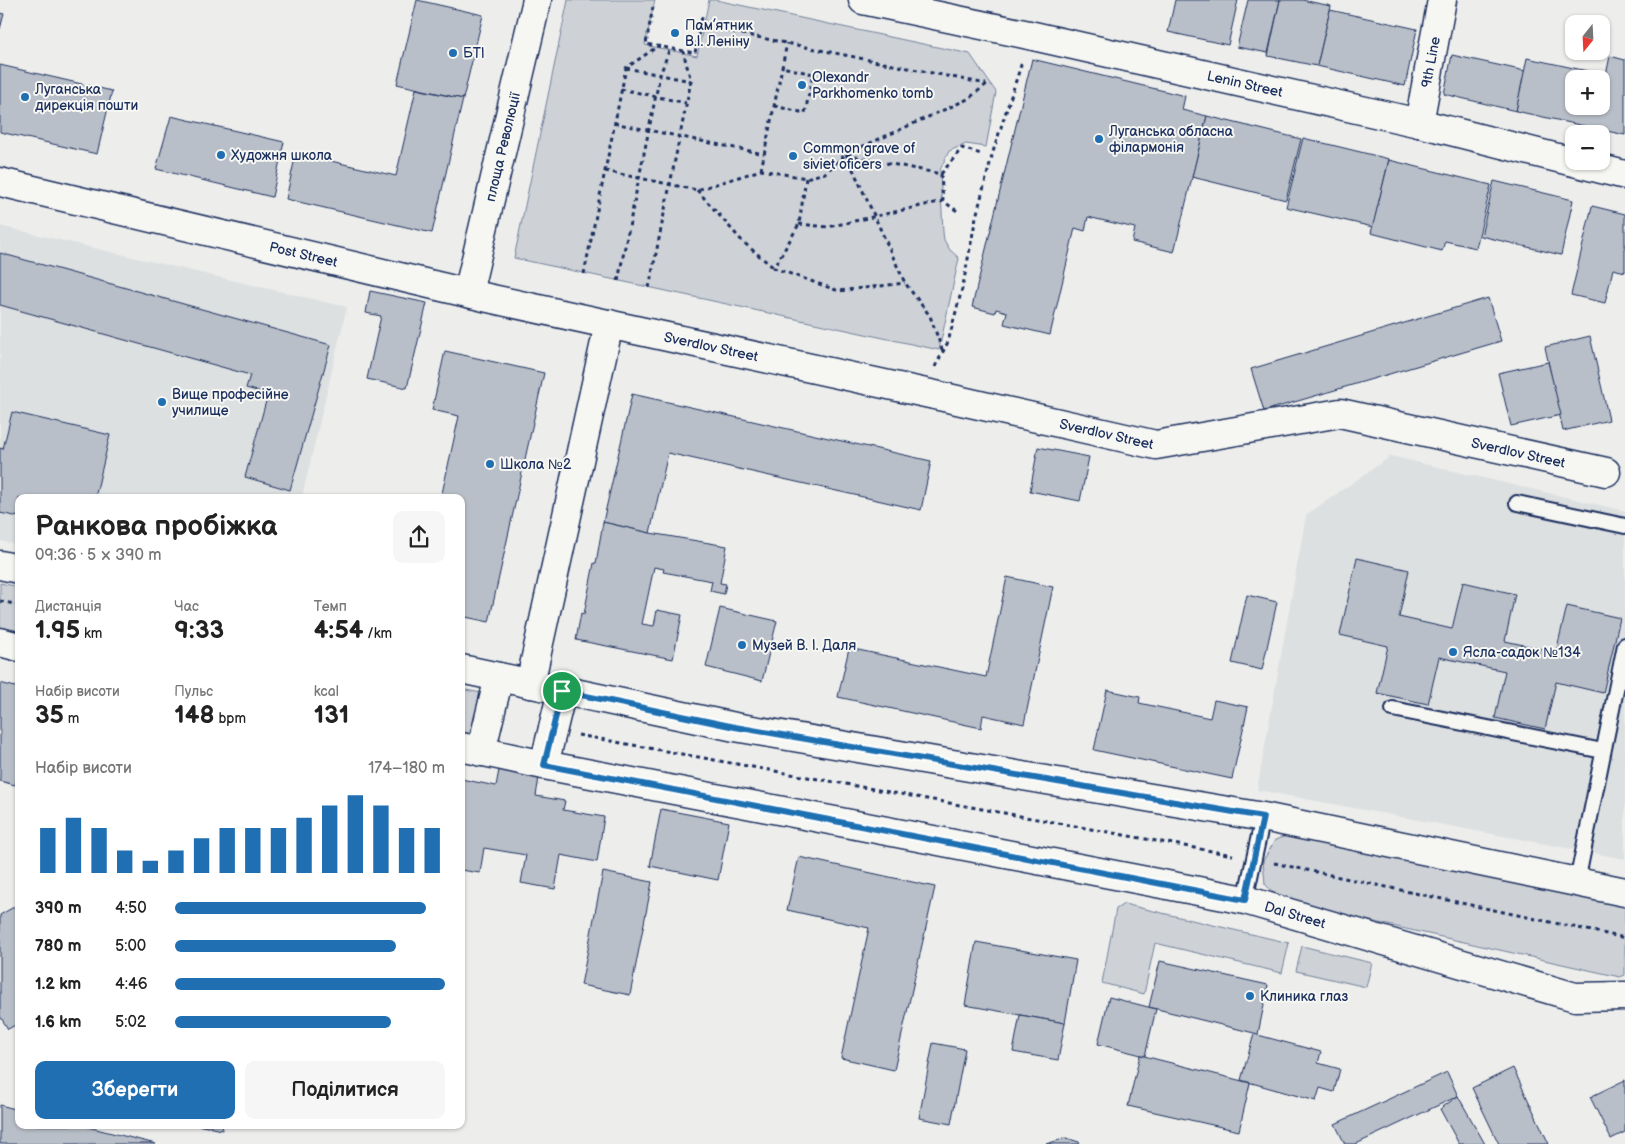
<!DOCTYPE html>
<html lang="uk">
<meta charset="utf-8">
<style>
body{margin:0;font-family:"Balsamiq Sans",sans-serif;background:#f6f6f6;color:#222;height:100vh;display:flex;flex-direction:column;font-size:19px;white-space:nowrap}
*{box-sizing:border-box;margin:0}
p{font-size:16px;color:#767676}
.icon{flex:none;width:28px;height:28px;fill:none;stroke:currentColor;stroke-width:2;stroke-linecap:round;stroke-linejoin:round}
.map{position:relative;flex:1;overflow:hidden}
.panel{position:absolute;left:15px;top:494px;width:450px;height:635px;display:flex;flex-direction:column;background:#fff;border-radius:10px;box-shadow:0 1px 4px #0004}
.panel>*{flex:none}
.needle{width:32px;rotate:198deg}
.controls{position:absolute;left:1565px;top:15px;display:grid;gap:10px}
.controls a{display:grid;place-items:center;width:45px;height:45px;border-radius:10px;background:#fff;box-shadow:0 1px 4px #0004;font-size:25px}
.pin{position:absolute;display:grid;place-items:center;width:42px;height:42px;color:#fff;margin:-21px;border:2px solid #fff;border-radius:50%;box-shadow:0 1px 5px #0007}
.round{display:grid;place-items:center;flex:none;width:52px;height:52px;border-radius:10px;background:#f6f6f6}
.headline{display:flex;align-items:center;justify-content:space-between;height:85px;padding:0 20px}
h1{font-size:28px;font-weight:800;line-height:38px}
.stats{display:grid;grid-template-columns:repeat(3,1fr);gap:8px;height:85px;padding:5px 20px}
.stats div{display:grid;align-content:center}
.stats b{font-size:25px;font-weight:800}
.stats small{font-size:14px;font-weight:400}
.stats p{font-size:14px}
.chart{height:140px;padding:10px 20px}
.chart p{display:flex;justify-content:space-between}
.chart svg{width:100%;height:90px;margin-top:5px;stroke:#1f6fb2;stroke-width:6}
.action{display:flex;gap:10px;margin-top:auto;padding:10px 20px}
.action a{flex:1;height:58px;border-radius:10px;background:#1f6fb2;color:#fff;font-size:20px;font-weight:800;line-height:58px;text-align:center}
.action a+a{background:#f6f6f6;color:#222}
ul{padding:0 20px;list-style:none;font-size:16px}
li{display:grid;grid-template-columns:80px 60px 1fr;align-items:center;height:38px}
li i{height:12px;border-radius:6px;background:#1f6fb2}
.map>svg:first-child{display:block}
</style>
<div class="map">
<svg width="1625" height="1144" viewBox="0 0 1625 1144">
<rect width="100%" height="100%" fill="#edeeec"/>
<filter id="ink" filterUnits="userSpaceOnUse"><feTurbulence type="fractalNoise" baseFrequency=".02" numOctaves="2"/><feDisplacementMap in="SourceGraphic" scale="10" xChannelSelector="R" yChannelSelector="G"/><feConvolveMatrix kernelMatrix="1 2 1 2 8 2 1 2 1" color-interpolation-filters="sRGB"/></filter>
<g filter="url(#ink)">
<g fill="#dde0e1">
<path d="M 0,226 L 347,307 L 302,497 L 19,498 L 19,545 L 0,541 Z"/>
<path d="M 1391,456 L 1625,511 L 1625,859 L 1257,790 L 1306,515 Z"/>
</g>
<g fill="#ced2d7" stroke="#74809a">
<path d="M 568,0 L 655,0 L 645,45 L 697,56 L 709,0 L 716,0 L 970,54 L 996,92 L 986,147 L 966,144 L 949,151 L 940,170 L 943,232 L 944,240 L 950,250 L 959,258 L 939,350 L 514,258 Z"/>
<path d="M 0,583 L 19,587 L 19,631 L 0,627 Z"/>
<path d="M 461,689 L 481,693 L 471,734 L 461,732 Z"/>
<path d="M 1297,832 L 1625,903 L 1625,975 L 1620,977 L 1281,901 L 1265,884 L 1263,861 L 1275,840 Z"/>
<path d="M 1124,904 L 1289,943 L 1282,973 L 1155,943 L 1144,994 L 1102,983 L 1116,909 Z"/>
<path d="M 1302,946 L 1372,963 L 1366,987 L 1296,971 Z"/>
</g>
<g fill="#b9bfc8" stroke="#1b2f5e" fill-rule="evenodd">
<path d="M 417,0 L 483,15 L 463,99 L 397,84 Z"/>
<path d="M 1175,0 L 1238,0 L 1228,45 L 1168,32 Z"/>
<path d="M 1248,0 L 1280,0 L 1268,53 L 1237,47 Z"/>
<path d="M 1280,0 L 1302,0 L 1331,6 L 1317,66 L 1268,56 Z"/>
<path d="M 1330,10 L 1417,29 L 1405,86 L 1317,66 Z"/>
<path d="M 0,13 L 4,14 L 0,29 Z"/>
<path d="M 1452,55 L 1525,71 L 1516,111 L 1444,94 Z"/>
<path d="M 1610,56 L 1625,60 L 1625,135 L 1516,111 L 1527,58 L 1606,75 ZM 1574,79 L 1601,79 L 1601,106 L 1574,106 Z"/>
<path d="M 1032,59 L 1185,96 L 1182,110 L 1207,116 L 1174,252 L 1132,242 L 1135,228 L 1088,217 L 1085,231 L 1075,228 L 1050,335 L 1004,324 L 1007,312 L 996,309 L 995,313 L 972,307 Z"/>
<path d="M 0,65 L 112,91 L 97,154 L 0,132 Z"/>
<path d="M 416,89 L 463,99 L 432,233 L 286,199 L 296,153 L 396,176 Z"/>
<path d="M 171,116 L 284,142 L 272,197 L 156,169 Z"/>
<path d="M 1207,116 L 1301,139 L 1286,200 L 1192,177 Z"/>
<path d="M 1303,138 L 1389,159 L 1373,227 L 1286,207 Z"/>
<path d="M 1389,160 L 1491,185 L 1476,248 L 1445,241 L 1442,251 L 1371,233 Z"/>
<path d="M 1494,181 L 1573,200 L 1561,255 L 1481,236 Z"/>
<path d="M 1592,206 L 1625,214 L 1625,272 L 1613,269 L 1605,303 L 1571,295 Z"/>
<path d="M 0,253 L 331,345 L 290,490 L 245,477 L 268,394 L 246,388 L 250,375 L 0,305 Z"/>
<path d="M 370,291 L 427,303 L 407,388 L 367,379 L 381,316 L 366,313 Z"/>
<path d="M 1488,298 L 1501,341 L 1264,411 L 1251,369 Z"/>
<path d="M 1590,336 L 1609,420 L 1563,431 L 1545,347 Z"/>
<path d="M 445,351 L 544,373 L 489,622 L 461,616 L 461,498 L 441,498 L 459,416 L 432,410 Z"/>
<path d="M 1548,362 L 1561,415 L 1511,426 L 1498,373 Z"/>
<path d="M 632,394 L 931,461 L 921,510 L 668,453 L 650,533 L 603,522 Z"/>
<path d="M 12,412 L 110,435 L 95,498 L 19,498 L 19,517 L 0,513 L 0,448 L 3,449 Z"/>
<path d="M 1038,447 L 1089,457 L 1080,501 L 1030,491 Z"/>
<path d="M 603,522 L 650,533 L 727,546 L 720,583 L 726,584 L 724,594 L 710,591 L 712,581 L 663,572 L 664,569 L 654,567 L 642,624 L 654,626 L 657,610 L 682,615 L 673,659 L 576,640 L 581,613 L 584,614 L 594,563 L 596,563 Z"/>
<path d="M 1357,558 L 1409,570 L 1399,617 L 1452,629 L 1463,582 L 1515,594 L 1505,641 L 1556,652 L 1567,606 L 1620,618 L 1603,693 L 1556,682 L 1545,729 L 1495,718 L 1505,671 L 1439,657 L 1428,704 L 1377,693 L 1388,646 L 1340,635 Z"/>
<path d="M 1007,577 L 1053,587 L 1024,724 L 983,715 L 981,728 L 838,697 L 849,648 L 986,677 Z"/>
<path d="M 1247,595 L 1277,602 L 1262,670 L 1232,663 Z"/>
<path d="M 720,608 L 777,621 L 762,681 L 706,667 Z"/>
<path d="M 0,683 L 19,688 L 19,773 L 15,785 L 0,781 Z"/>
<path d="M 1107,690 L 1140,697 L 1139,703 L 1210,718 L 1214,700 L 1248,707 L 1232,779 L 1094,750 Z"/>
<path d="M 499,770 L 539,777 L 536,796 L 565,801 L 563,810 L 604,817 L 597,862 L 561,855 L 555,889 L 521,883 L 526,855 L 484,848 L 480,873 L 461,870 L 461,779 L 496,786 Z"/>
<path d="M 661,809 L 729,822 L 718,880 L 650,866 Z"/>
<path d="M 799,857 L 935,887 L 894,1070 L 841,1058 L 869,928 L 787,910 Z"/>
<path d="M 603,872 L 652,882 L 630,995 L 581,985 Z"/>
<path d="M 19,904 L 19,1023 L 8,1029 L 0,1016 L 0,915 Z"/>
<path d="M 976,942 L 1076,960 L 1065,1023 L 965,1005 Z"/>
<path d="M 1160,961 L 1268,985 L 1258,1034 L 1149,1007 Z"/>
<path d="M 1109,997 L 1156,1009 L 1145,1056 L 1098,1044 Z"/>
<path d="M 1020,1015 L 1065,1023 L 1058,1060 L 1013,1052 Z"/>
<path d="M 1254,1034 L 1321,1052 L 1318,1063 L 1340,1069 L 1334,1092 L 1320,1088 L 1316,1101 L 1241,1080 Z"/>
<path d="M 933,1043 L 965,1049 L 951,1124 L 919,1118 Z"/>
<path d="M 1140,1055 L 1250,1083 L 1239,1131 L 1128,1106 Z"/>
<path d="M 1513,1068 L 1549,1144 L 1499,1144 L 1472,1088 Z"/>
<path d="M 1447,1072 L 1458,1096 L 1356,1144 L 1345,1144 L 1335,1124 Z"/>
<path d="M 1625,1080 L 1625,1132 L 1611,1139 L 1590,1097 Z"/>
<path d="M 1458,1096 L 1485,1144 L 1459,1144 L 1440,1109 Z"/>
<path d="M 0,1105 L 19,1110 L 19,1125 L 80,1125 L 156,1144 L 0,1144 Z"/>
<path d="M 197,1125 L 223,1125 L 222,1130 Z"/>
<path d="M 1066,1138 L 1079,1142 L 1080,1144 L 1046,1144 Z"/>
</g>
<g fill="none" stroke-linecap="round" stroke-linejoin="round">
<defs>
<g id="service">
<path d="M 1517,503 L 1625,526"/>
<path d="M 1393,709 L 1603,751"/>
<path d="M 1577,882 L 1625,645"/>
<path d="M 1245,900 L 1263,817"/>
</g>
<g id="minor">
<path id="s1" d="M 863,0 L 1029,35 L 1419,123 L 1625,175"/>
<path id="s2" d="M 1419,123 L 1442,0"/>
<path id="s3" d="M 0,182 L 488,298 L 944,397 L 1156,445 L 1340,413 L 1606,472"/>
<path id="s4" d="M 468,293 L 537,0"/>
<path d="M 0,565 L 19,569"/>
<path d="M 0,642 L 19,647"/>
<path d="M 461,669 L 735,727 L 1263,817 L 1625,892"/>
<path d="M 530,684 L 609,324"/>
<path id="s5" d="M 461,747 L 544,765 L 1245,900 L 1575,997 L 1625,996"/>
<path d="M 481,752 L 499,677"/>
<path d="M 544,765 L 562,691"/>
</g>
</defs>
<use href="#service" stroke="#1b2f5e" stroke-width="18"/>
<use href="#minor" stroke="#1b2f5e" stroke-width="31"/>
<g stroke="#1b2f5e" stroke-width="3" stroke-dasharray="4 4" stroke-linecap="butt">
<path d="M 653,7 L 646,44 L 695,53 L 702,17"/>
<path d="M 718,29 L 986,84"/>
<path d="M 626,68 L 691,81"/>
<path d="M 621,89 L 686,103"/>
<path d="M 774,106 L 805,113 L 813,74 L 782,67"/>
<path d="M 614,123 L 764,154"/>
<path d="M 846,154 L 905,283 L 930,316 L 943,352"/>
<path d="M 847,155 L 941,174 L 943,201 L 960,213"/>
<path d="M 761,170 L 787,43"/>
<path d="M 605,171 L 697,190 L 761,170 L 806,178 L 825,173 L 846,154 L 968,99 L 987,84"/>
<path d="M 941,174 L 962,148 L 981,154"/>
<path d="M 806,178 L 799,224 L 774,268 L 839,291 L 905,283"/>
<path d="M 697,190 L 743,242 L 774,268"/>
<path d="M 799,224 L 828,227 L 943,201"/>
<path d="M 584,274 L 626,68 L 658,46"/>
<path d="M 618,281 L 660,75 L 670,48"/>
<path d="M 649,288 L 691,81 L 683,51"/>
<path d="M 935,367 L 948,342 L 963,285 L 976,217 L 993,152 L 1022,62"/>
<path d="M 0,601 L 19,605"/>
<path d="M 578,735 L 1233,855"/>
<path d="M 1274,863 L 1625,938"/>
</g>
<use href="#service" stroke="#f6f6f2" stroke-width="14"/>
<use href="#minor" stroke="#f6f6f2" stroke-width="28"/>
</g>
</g>
<g fill="none" stroke-linecap="round" stroke-linejoin="round" filter="url(#ink)">
<defs>
<path id="route" d="M 562,691 L 735,727 L 1263,817 L 1245,900 L 544,765 Z"/>
</defs>
<use href="#route" stroke="#fff" stroke-width="10"/>
<use href="#route" stroke="#1f6fb2" stroke-width="6"/>
</g>
<g fill="#1f6fb2" stroke="#f6f6f2" stroke-width="2">
<circle cx="675" cy="33" r="5"/>
<circle cx="453" cy="53" r="5"/>
<circle cx="802" cy="85" r="5"/>
<circle cx="25" cy="97" r="5"/>
<circle cx="1099" cy="139" r="5"/>
<circle cx="221" cy="155" r="5"/>
<circle cx="793" cy="156" r="5"/>
<circle cx="162" cy="402" r="5"/>
<circle cx="490" cy="464" r="5"/>
<circle cx="742" cy="645" r="5"/>
<circle cx="1453" cy="652" r="5"/>
<circle cx="1250" cy="996" r="5"/>
</g>
<g text-anchor="middle" stroke-width="4" stroke-linejoin="round" paint-order="stroke">
<g font-size="14" fill="#1b2f5e" stroke="#f6f6f2" text-anchor="start">
<text x="685" y="30">Пам’ятник<tspan x="685" dy="16">В.І. Леніну</tspan></text>
<text x="463" y="58">БТІ</text>
<text x="812" y="82">Olexandr<tspan x="812" dy="16">Parkhomenko tomb</tspan></text>
<text x="35" y="94">Луганська<tspan x="35" dy="16">дирекція пошти</tspan></text>
<text x="1109" y="136">Луганська обласна<tspan x="1109" dy="16">філармонія</tspan></text>
<text x="803" y="153">Common grave of<tspan x="803" dy="16">siviet oficers</tspan></text>
<text x="231" y="160">Художня школа</text>
<text x="172" y="399">Вище професійне<tspan x="172" dy="16">училище</tspan></text>
<text x="500" y="469">Школа №2</text>
<text x="752" y="650">Музей В. І. Даля</text>
<text x="1463" y="657">Ясла-садок №134</text>
<text x="1260" y="1001">Клиника глаз</text>
</g>
<g font-size="14" fill="#1b2f5e" stroke="#f6f6f2">
<text dy="5" stroke="none"><textPath href="#s2" startOffset="62">9th Line</textPath></text>
<text dy="5" stroke="none"><textPath href="#s1" startOffset="391">Lenin Street</textPath></text>
<text dy="5" stroke="none"><textPath href="#s4" startOffset="150">площа Революції</textPath></text>
<text dy="5" stroke="none"><textPath href="#s3" startOffset="312">Post Street</textPath></text>
<text dy="5" stroke="none"><textPath href="#s3" startOffset="730">Sverdlov Street</textPath></text>
<text dy="5" stroke="none"><textPath href="#s3" startOffset="1135">Sverdlov Street</textPath></text>
<text dy="5" stroke="none"><textPath href="#s3" startOffset="1555">Sverdlov Street</textPath></text>
<text dy="5" stroke="none"><textPath href="#s5" startOffset="851">Dal Street</textPath></text>
</g>
</g>
</svg>
<div class="controls">
<a><svg class="needle" viewBox="-14 -14 28 28"><path d="M0-13l5 13h-10z" fill="#e53935"/><path d="M0 13l5-13h-10z" fill="#767676"/></svg></a>
<a>+</a>
<a>−</a>
</div>
<div class="pin" style="left:562px;top:691px;background:#1e9e55"><svg class="icon" aria-label="arrive" viewBox="0 0 24 24"><path d="M6 21V4h12l-3 4 3 4H6"/></svg></div>
<section class="panel">
<div class="headline"><div><h1>Ранкова пробіжка</h1><p>09:36 · 5 × 390 m</p></div><a class="round"><svg class="icon" aria-label="share" viewBox="0 0 24 24"><path d="M12 15V3M7 8l5-5 5 5M5 13v7h14v-7"/></svg></a></div>
<div class="stats">
<div><p>Дистанція</p><b>1.95<small> km</small></b></div>
<div><p>Час</p><b>9:33</b></div>
<div><p>Темп</p><b>4:54<small> /km</small></b></div>
</div>
<div class="stats">
<div><p>Набір висоти</p><b>35<small> m</small></b></div>
<div><p>Пульс</p><b>148<small> bpm</small></b></div>
<div><p>kcal</p><b>131</b></div>
</div>
<div class="chart"><p><span>Набір висоти</span>174–180 m</p>
<svg viewBox="0 0 160 44" preserveAspectRatio="none"><path d="M5 44V22M15 44V17M25 44V22M35 44V33M45 44V38M55 44V33M65 44V27M75 44V22M85 44V22M95 44V22M105 44V17M115 44V11M125 44V6M135 44V11M145 44V22M155 44V22"/></svg>
</div>
<ul>
<li><b>390 m</b>4:50<i style="width:93%"></i></li>
<li><b>780 m</b>5:00<i style="width:82%"></i></li>
<li><b>1.2 km</b>4:46<i style="width:100%"></i></li>
<li><b>1.6 km</b>5:02<i style="width:80%"></i></li>
</ul>
<div class="action"><a>Зберегти</a><a>Поділитися</a></div>
</section>
</div>
